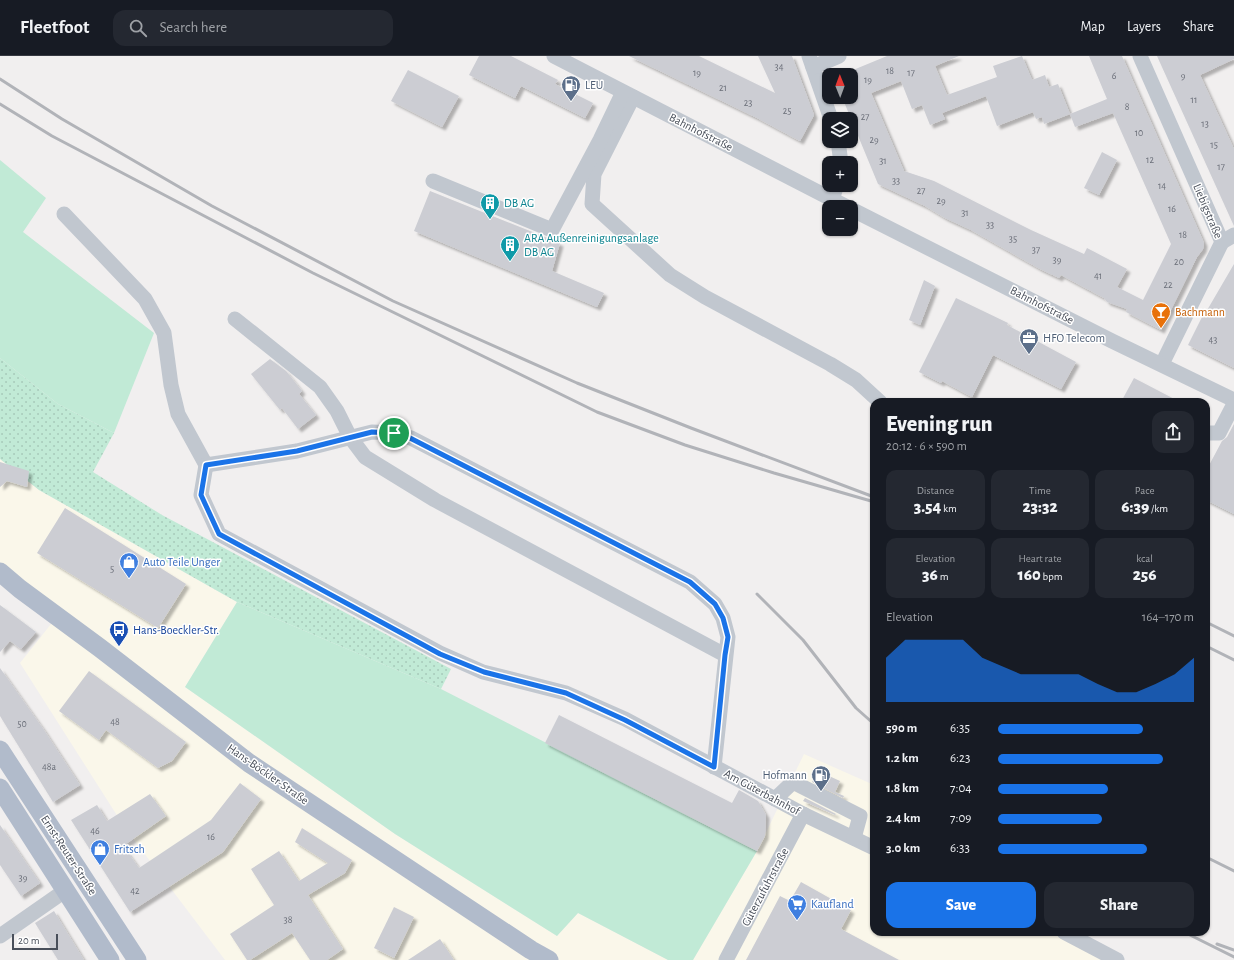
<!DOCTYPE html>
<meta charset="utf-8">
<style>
body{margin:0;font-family:"Alegreya Sans",sans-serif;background:#242831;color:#f1f3f6;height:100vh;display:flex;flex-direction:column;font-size:15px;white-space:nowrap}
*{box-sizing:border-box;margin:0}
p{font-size:13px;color:#9ea1a6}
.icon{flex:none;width:22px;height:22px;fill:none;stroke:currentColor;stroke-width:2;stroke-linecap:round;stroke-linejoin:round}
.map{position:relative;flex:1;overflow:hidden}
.side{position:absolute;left:870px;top:342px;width:340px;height:538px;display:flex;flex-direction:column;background:#171b24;border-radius:12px;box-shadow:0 1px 3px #0004}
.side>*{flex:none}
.needle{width:26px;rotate:359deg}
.buttons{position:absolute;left:822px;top:12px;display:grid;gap:8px}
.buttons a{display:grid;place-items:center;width:36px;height:36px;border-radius:8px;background:#171b24;box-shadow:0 1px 3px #0004;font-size:20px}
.scale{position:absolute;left:12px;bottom:10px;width:46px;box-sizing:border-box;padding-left:4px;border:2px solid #494f5a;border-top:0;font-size:11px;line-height:14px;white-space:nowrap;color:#494f5a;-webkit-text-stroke:3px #fff;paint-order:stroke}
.pin{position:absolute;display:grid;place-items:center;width:34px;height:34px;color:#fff;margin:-17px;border:2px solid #fff;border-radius:50%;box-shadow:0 1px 4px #0007}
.round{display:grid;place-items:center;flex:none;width:42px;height:42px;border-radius:12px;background:#242831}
.head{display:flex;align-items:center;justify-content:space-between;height:68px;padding:0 16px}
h1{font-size:22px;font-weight:800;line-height:30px}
.metrics{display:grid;grid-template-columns:repeat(3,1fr);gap:6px;height:68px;padding:4px 16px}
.metrics div{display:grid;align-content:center;border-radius:10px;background:#242831;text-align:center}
.metrics b{font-size:17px;font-weight:800}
.metrics small{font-size:11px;font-weight:400}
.metrics p{font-size:11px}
.chart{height:112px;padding:8px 16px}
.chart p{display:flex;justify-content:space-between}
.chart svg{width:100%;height:72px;margin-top:4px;fill:#1a73e8;opacity:.7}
.primary-button{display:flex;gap:8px;margin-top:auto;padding:8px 16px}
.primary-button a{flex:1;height:46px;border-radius:12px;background:#1a73e8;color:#fff;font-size:16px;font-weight:800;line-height:46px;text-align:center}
.primary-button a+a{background:#242831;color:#f1f3f6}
ul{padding:0 16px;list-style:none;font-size:13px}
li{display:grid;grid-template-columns:64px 48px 1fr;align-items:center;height:30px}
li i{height:10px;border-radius:5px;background:#1a73e8}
header{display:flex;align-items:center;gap:24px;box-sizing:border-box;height:56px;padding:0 20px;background:#171b24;border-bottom:1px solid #363941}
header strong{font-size:19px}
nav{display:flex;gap:22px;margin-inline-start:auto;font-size:14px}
.search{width:280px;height:36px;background:#242831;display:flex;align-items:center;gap:10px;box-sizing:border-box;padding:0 14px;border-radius:12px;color:#9ea1a6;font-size:15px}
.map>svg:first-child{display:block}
</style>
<header>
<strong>Fleetfoot</strong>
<div class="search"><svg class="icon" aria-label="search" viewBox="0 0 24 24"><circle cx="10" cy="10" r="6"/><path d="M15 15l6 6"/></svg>Search here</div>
<nav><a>Map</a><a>Layers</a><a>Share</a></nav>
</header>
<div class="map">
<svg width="1234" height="904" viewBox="0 0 1234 904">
<defs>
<pattern id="grass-dots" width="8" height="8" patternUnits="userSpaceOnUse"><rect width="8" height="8" fill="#c1ead6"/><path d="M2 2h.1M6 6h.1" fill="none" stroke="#a7caba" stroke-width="1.8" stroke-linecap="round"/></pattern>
<filter id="shadow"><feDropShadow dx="3.5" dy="3.5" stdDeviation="1" flood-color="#0004"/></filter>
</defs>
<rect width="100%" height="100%" fill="#f1efef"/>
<g fill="#faf7ea">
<path d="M 0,403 L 39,434 L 237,546 L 185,631 L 395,778 L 557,880 L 578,857 L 668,904 L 225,904 L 125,772 L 20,607 L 55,563 L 0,518 Z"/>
<path d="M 804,698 L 874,729 L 874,876 L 1063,876 L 1117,904 L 693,904 L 757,795 Z"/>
</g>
<path fill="url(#grass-dots)" d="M 0,302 L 58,348 L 114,377 L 93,416 L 162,459 L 451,613 L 441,633 L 237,546 L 39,434 L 0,403 Z"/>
<g fill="#c1ead6">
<path d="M 0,104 L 46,142 L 23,176 L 154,277 L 114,377 L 58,348 L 0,302 Z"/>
<path d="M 237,546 L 441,633 L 757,795 L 693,904 L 668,904 L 578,857 L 557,880 L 395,778 L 185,631 Z"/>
</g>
<g fill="#cccdd3" fill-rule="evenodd" filter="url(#shadow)">
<path d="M 479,0 L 511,0 L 558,24 L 555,28 L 593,47 L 585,62 L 521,30 L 515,42 L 469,19 Z"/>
<path d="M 629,0 L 699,0 L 775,37 L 758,0 L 792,0 L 814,59 L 800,85 L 757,62 Z"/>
<path d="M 887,0 L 959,0 L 935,10 L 947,39 L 997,21 L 993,10 L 1022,0 L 1032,24 L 1045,19 L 1049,31 L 1058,28 L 1070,58 L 1107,43 L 1089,0 L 1122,0 L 1204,187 L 1203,193 L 1197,201 L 1161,274 L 1126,256 L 1127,253 L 1107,246 L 1104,242 L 1061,219 L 1059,222 L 1040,213 L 971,174 L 945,162 L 925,150 L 878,128 L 842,41 L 851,41 L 851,19 L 841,19 ZM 901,25 L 912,53 L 922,49 L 930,69 L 945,63 L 942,57 L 986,40 L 997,70 L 1033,56 L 1036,63 L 1042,61 L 1044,68 L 1070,58 L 1075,71 L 1113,57 L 1171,188 L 1143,244 L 1117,231 L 1127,213 L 1087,192 L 1084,198 L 1031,174 L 934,125 L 904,115 L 871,37 Z"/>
<path d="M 1157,0 L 1234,0 L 1234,3 L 1200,19 L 1234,93 L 1234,170 Z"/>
<path d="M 408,14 L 459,40 L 442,71 L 391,45 Z"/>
<path d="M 1102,96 L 1117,104 L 1099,139 L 1084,132 Z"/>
<path d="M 430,135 L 560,187 L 552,215 L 604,237 L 597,251 L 414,175 Z"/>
<path d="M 1234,208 L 1234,312 L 1188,289 L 1205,255 L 1206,256 Z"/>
<path d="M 924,224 L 935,230 L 920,269 L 909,264 Z"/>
<path d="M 956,242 L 1008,267 L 1007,269 L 1076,306 L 1061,333 L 993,299 L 972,341 L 942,325 L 941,327 L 919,316 Z"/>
<path d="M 270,303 L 286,315 L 302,335 L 299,338 L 316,359 L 298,373 L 282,352 L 280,354 L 251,318 Z"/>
<path d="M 1134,322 L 1180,346 L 1121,346 Z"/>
<path d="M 1234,368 L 1234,458 L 1206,444 L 1206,415 L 1222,385 L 1227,381 Z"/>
<path d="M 0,406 L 29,415 L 27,431 L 7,425 L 0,431 Z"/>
<path d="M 65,452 L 186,528 L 158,572 L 37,497 Z"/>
<path d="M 0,549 L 36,576 L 21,593 L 10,585 L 0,596 Z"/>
<path d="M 0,612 L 44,674 L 80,729 L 53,746 L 0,660 Z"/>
<path d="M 89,615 L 186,686 L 172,705 L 158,712 L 106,674 L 99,684 L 59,655 Z"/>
<path d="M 559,659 L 732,747 L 739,734 L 758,745 L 766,759 L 765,780 L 757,795 L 545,687 Z"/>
<path d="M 818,715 L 840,725 L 835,736 L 844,740 L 843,742 L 812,726 Z"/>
<path d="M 240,727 L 261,743 L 223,796 L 130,856 L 71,764 L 97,749 L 107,765 L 150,738 L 166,760 L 123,790 L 139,812 L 211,764 Z"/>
<path d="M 805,742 L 836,758 L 835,759 L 803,745 Z"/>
<path d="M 0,769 L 40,827 L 21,840 L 0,809 Z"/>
<path d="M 302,772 L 352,804 L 345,817 L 308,839 L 343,893 L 327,904 L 310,904 L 292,877 L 250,904 L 247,904 L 230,878 L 274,849 L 251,813 L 279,795 L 299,825 L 328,807 L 295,786 Z"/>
<path d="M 801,826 L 851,854 L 841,873 L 899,904 L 746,904 L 780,840 L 790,845 Z"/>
<path d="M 394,851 L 414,861 L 394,902 L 374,892 Z"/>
<path d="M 54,855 L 68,878 L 84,904 L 58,904 L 35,867 Z"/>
<path d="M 440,883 L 454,904 L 408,904 Z"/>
</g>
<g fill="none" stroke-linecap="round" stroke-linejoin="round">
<g stroke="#c1c7cf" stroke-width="15">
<path d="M 554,0 L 847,151"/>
<path d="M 809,0 L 831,63"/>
<path d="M 1140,0 L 1222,186 L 1162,308"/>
<path d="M 813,11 L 839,0"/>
<path d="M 633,41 L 594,118 L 592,148 L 670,219 L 705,241 L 830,308 L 856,324 L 880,346"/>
<path d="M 838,85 L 841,107"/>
<path d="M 433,125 L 552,174 L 600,84 L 623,36"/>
<path d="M 832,143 L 837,129"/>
<path d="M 851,153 L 1112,285 L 1234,344"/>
<path d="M 64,158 L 145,243 L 164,277 L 171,329 L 178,358 L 206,409"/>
<path d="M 1222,186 L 1234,179"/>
<path d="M 235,263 L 320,331 L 337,355 L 350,381 L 365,401 L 435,444 L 725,599"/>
<path d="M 1206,377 L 1219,377 L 1234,348"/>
<path d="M 206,409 L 201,439 L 219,478 L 440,597 L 483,616 L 566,637 L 625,663 L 803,758 L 874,792"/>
<path d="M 206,409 L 297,395 L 372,376 L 394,377 L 411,382 L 690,526 L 715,548 L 723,562 L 728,581 L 714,711"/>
<path d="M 775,743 L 793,726 L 860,760 L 854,782"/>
<path d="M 1064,876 L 1117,904"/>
<path d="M 0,880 L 66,834"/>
<path d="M 726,904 L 803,758"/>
</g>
<g stroke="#b1bbcb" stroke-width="19">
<path d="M 0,516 L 20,533 L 100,592 L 249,707 L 531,894 L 549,904"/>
<path d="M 0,694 L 137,904"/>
<path d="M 0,732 L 110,904"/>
</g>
<g stroke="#b1b3b8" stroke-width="3">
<path d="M 0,23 L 62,63 L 212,150 L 393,245 L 577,327 L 691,372 L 874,441"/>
<path d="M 0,48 L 52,80 L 313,217 L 597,356 L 685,389 L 774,417 L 871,445"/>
<path d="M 757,538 L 803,584 L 856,652 L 874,668"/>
<path d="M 1206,566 L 1234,580"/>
<path d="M 1206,590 L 1234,604"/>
<path d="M 1206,801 L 1234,815"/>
<path d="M 1184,876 L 1234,901"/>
<path d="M 1217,888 L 1234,894"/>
</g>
</g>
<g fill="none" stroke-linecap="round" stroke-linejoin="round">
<defs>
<path id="route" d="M 372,376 L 394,377 L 410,382 L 690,526 L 715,548 L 723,562 L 728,581 L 725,599 L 714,711 L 625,664 L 566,637 L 484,616 L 440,598 L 219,478 L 201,439 L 206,409 L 297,395 Z"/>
</defs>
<use href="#route" stroke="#fff" stroke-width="8"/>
<use href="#route" stroke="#1a73e8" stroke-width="5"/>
</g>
<defs>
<symbol id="fuel-pin" viewBox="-11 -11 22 30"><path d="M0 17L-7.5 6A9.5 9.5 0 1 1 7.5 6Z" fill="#5c6f8a" stroke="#fff"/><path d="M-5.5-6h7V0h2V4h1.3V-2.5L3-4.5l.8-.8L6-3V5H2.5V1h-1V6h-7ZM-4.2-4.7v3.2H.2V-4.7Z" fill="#fff"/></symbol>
<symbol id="building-pin" viewBox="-11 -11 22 30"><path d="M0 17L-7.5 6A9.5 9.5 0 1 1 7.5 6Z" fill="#0f9aa8" stroke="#fff"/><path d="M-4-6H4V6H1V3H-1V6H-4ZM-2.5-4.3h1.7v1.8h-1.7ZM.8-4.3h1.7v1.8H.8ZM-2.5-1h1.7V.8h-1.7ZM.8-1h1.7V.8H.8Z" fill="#fff"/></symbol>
<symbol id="bar-pin" viewBox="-11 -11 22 30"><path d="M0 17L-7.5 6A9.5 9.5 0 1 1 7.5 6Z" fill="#e8710a" stroke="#fff"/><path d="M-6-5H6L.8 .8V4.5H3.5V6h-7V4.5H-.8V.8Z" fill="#fff"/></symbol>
<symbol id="office-pin" viewBox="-11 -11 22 30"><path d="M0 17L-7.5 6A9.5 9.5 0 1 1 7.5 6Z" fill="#5c6f8a" stroke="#fff"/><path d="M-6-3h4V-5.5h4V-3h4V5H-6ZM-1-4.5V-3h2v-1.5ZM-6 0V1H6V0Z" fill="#fff"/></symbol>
<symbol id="shop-pin" viewBox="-11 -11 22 30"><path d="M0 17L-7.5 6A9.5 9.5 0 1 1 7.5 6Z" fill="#3f7fe0" stroke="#fff"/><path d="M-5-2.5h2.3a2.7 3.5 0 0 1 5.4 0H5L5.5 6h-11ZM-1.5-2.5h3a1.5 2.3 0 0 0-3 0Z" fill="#fff"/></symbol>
<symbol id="bus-pin" viewBox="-11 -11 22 30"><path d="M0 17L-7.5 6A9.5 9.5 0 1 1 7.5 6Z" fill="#1a4fb4" stroke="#fff"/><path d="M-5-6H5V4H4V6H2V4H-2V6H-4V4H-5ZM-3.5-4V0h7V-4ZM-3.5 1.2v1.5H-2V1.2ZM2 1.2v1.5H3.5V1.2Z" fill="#fff"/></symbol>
<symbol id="supermarket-pin" viewBox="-11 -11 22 30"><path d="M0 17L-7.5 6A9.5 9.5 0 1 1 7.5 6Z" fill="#3f7fe0" stroke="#fff"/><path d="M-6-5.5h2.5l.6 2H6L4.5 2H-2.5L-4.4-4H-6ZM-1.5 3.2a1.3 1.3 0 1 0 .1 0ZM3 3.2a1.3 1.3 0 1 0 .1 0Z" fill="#fff"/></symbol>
</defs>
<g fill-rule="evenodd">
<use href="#fuel-pin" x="560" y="18" width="22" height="30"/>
<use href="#building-pin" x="479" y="136" width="22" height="30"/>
<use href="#building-pin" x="499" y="178" width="22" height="30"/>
<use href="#bar-pin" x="1150" y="245" width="22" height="30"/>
<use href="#office-pin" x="1018" y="271" width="22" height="30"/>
<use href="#shop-pin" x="118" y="495" width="22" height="30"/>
<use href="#bus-pin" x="108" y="563" width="22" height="30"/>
<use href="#fuel-pin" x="810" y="708" width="22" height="30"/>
<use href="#shop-pin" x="89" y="782" width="22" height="30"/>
<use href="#supermarket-pin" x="786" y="837" width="22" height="30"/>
</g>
<g text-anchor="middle" stroke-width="3" stroke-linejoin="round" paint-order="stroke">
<g font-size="10" fill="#6a6e78">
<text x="779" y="14">34</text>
<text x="890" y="18">18</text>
<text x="697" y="20">19</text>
<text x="911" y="20">17</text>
<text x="1114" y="23">6</text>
<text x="1183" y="23">9</text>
<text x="868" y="27">19</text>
<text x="723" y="35">21</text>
<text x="1194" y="47">11</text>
<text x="748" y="50">23</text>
<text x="1127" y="54">8</text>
<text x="787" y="58">25</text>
<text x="865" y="64">27</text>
<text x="1205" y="71">13</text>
<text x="1139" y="80">10</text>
<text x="874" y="87">29</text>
<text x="1214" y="92">15</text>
<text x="1150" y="107">12</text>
<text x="883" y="108">31</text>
<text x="1221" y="114">17</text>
<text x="896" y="128">33</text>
<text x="1162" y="133">14</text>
<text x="921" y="138">27</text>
<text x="941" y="148">29</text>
<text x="1172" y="156">16</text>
<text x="965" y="160">31</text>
<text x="990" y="172">33</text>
<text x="1183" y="182">18</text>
<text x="1013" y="186">35</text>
<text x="1036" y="197">37</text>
<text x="1057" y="207">39</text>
<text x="1179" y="209">20</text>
<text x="1098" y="223">41</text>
<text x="1168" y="232">22</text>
<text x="1213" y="287">43</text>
<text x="112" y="516">5</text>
<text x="115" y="669">48</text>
<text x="22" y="671">50</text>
<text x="49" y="714">48a</text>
<text x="95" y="778">46</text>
<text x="211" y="784">16</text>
<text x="23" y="825">39</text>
<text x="135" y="838">42</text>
<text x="288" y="867">38</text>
</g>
<g font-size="12" fill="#4e5e75" stroke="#fff" text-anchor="start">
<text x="585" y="33">LEU</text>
<text x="1043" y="286">HFO Telecom</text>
<text x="807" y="723" text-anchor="end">Hofmann</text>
</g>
<g font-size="12" fill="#494f5a" stroke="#fff">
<text transform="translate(701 76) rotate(27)" y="4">Bahnhofstraße</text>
<text transform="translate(1208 155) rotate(67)" y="4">Liebigstraße</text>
<text transform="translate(1042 249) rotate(27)" y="4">Bahnhofstraße</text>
<text transform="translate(268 718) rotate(35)" y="4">Hans-Böckler-Straße</text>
<text transform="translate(762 736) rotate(28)" y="4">Am Güterbahnhof</text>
<text transform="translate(69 799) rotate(57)" y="4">Ernst-Reuter-Straße</text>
<text transform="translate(765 831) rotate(-62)" y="4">Güterzufuhrstraße</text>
</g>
<g font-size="12" fill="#0d838f" stroke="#fff" text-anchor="start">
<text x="504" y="151">DB AG</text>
<text x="524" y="186">ARA Außenreinigungsanlage<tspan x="524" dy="14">DB AG</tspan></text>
</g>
<g font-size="12" fill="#c56008" stroke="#fff" text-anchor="start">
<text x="1175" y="260">Bachmann</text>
</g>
<g font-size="12" fill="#366cbe" stroke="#fff" text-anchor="start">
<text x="143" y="510">Auto Teile Unger</text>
<text x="114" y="797">Fritsch</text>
<text x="811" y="852">Kaufland</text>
</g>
<g font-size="12" fill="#164399" stroke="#fff" text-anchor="start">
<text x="133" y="578">Hans-Boeckler-Str.</text>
</g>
</g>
</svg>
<div class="buttons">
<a><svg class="needle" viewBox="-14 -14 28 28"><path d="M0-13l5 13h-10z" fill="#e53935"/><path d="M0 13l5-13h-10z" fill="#9ea1a6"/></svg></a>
<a><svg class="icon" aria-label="layers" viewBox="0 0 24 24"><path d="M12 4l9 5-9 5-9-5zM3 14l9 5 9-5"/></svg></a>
<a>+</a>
<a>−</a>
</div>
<div class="scale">20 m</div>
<div class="pin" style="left:394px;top:377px;background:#1e9e55"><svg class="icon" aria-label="arrive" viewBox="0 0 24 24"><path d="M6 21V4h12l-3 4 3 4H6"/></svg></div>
<section class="side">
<div class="head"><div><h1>Evening run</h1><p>20:12 · 6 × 590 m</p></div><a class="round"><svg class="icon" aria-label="share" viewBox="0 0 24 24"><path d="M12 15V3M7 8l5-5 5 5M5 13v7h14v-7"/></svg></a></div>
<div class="metrics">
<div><p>Distance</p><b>3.54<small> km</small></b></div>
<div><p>Time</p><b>23:32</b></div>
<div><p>Pace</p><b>6:39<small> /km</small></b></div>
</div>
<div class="metrics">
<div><p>Elevation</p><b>36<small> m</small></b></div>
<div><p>Heart rate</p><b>160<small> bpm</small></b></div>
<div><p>kcal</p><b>256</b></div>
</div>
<div class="chart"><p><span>Elevation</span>164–170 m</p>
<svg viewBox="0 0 160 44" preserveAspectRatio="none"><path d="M0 44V17L10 6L20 6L30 6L40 6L50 17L60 22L70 27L80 27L90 27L100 27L110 33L120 38L130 38L140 33L150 27L160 17V44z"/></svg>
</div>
<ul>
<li><b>590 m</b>6:35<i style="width:74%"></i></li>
<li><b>1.2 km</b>6:23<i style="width:84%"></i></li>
<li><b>1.8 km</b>7:04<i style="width:56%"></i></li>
<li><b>2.4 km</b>7:09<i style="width:53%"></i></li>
<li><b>3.0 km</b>6:33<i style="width:76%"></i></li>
</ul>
<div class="primary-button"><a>Save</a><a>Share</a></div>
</section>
</div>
